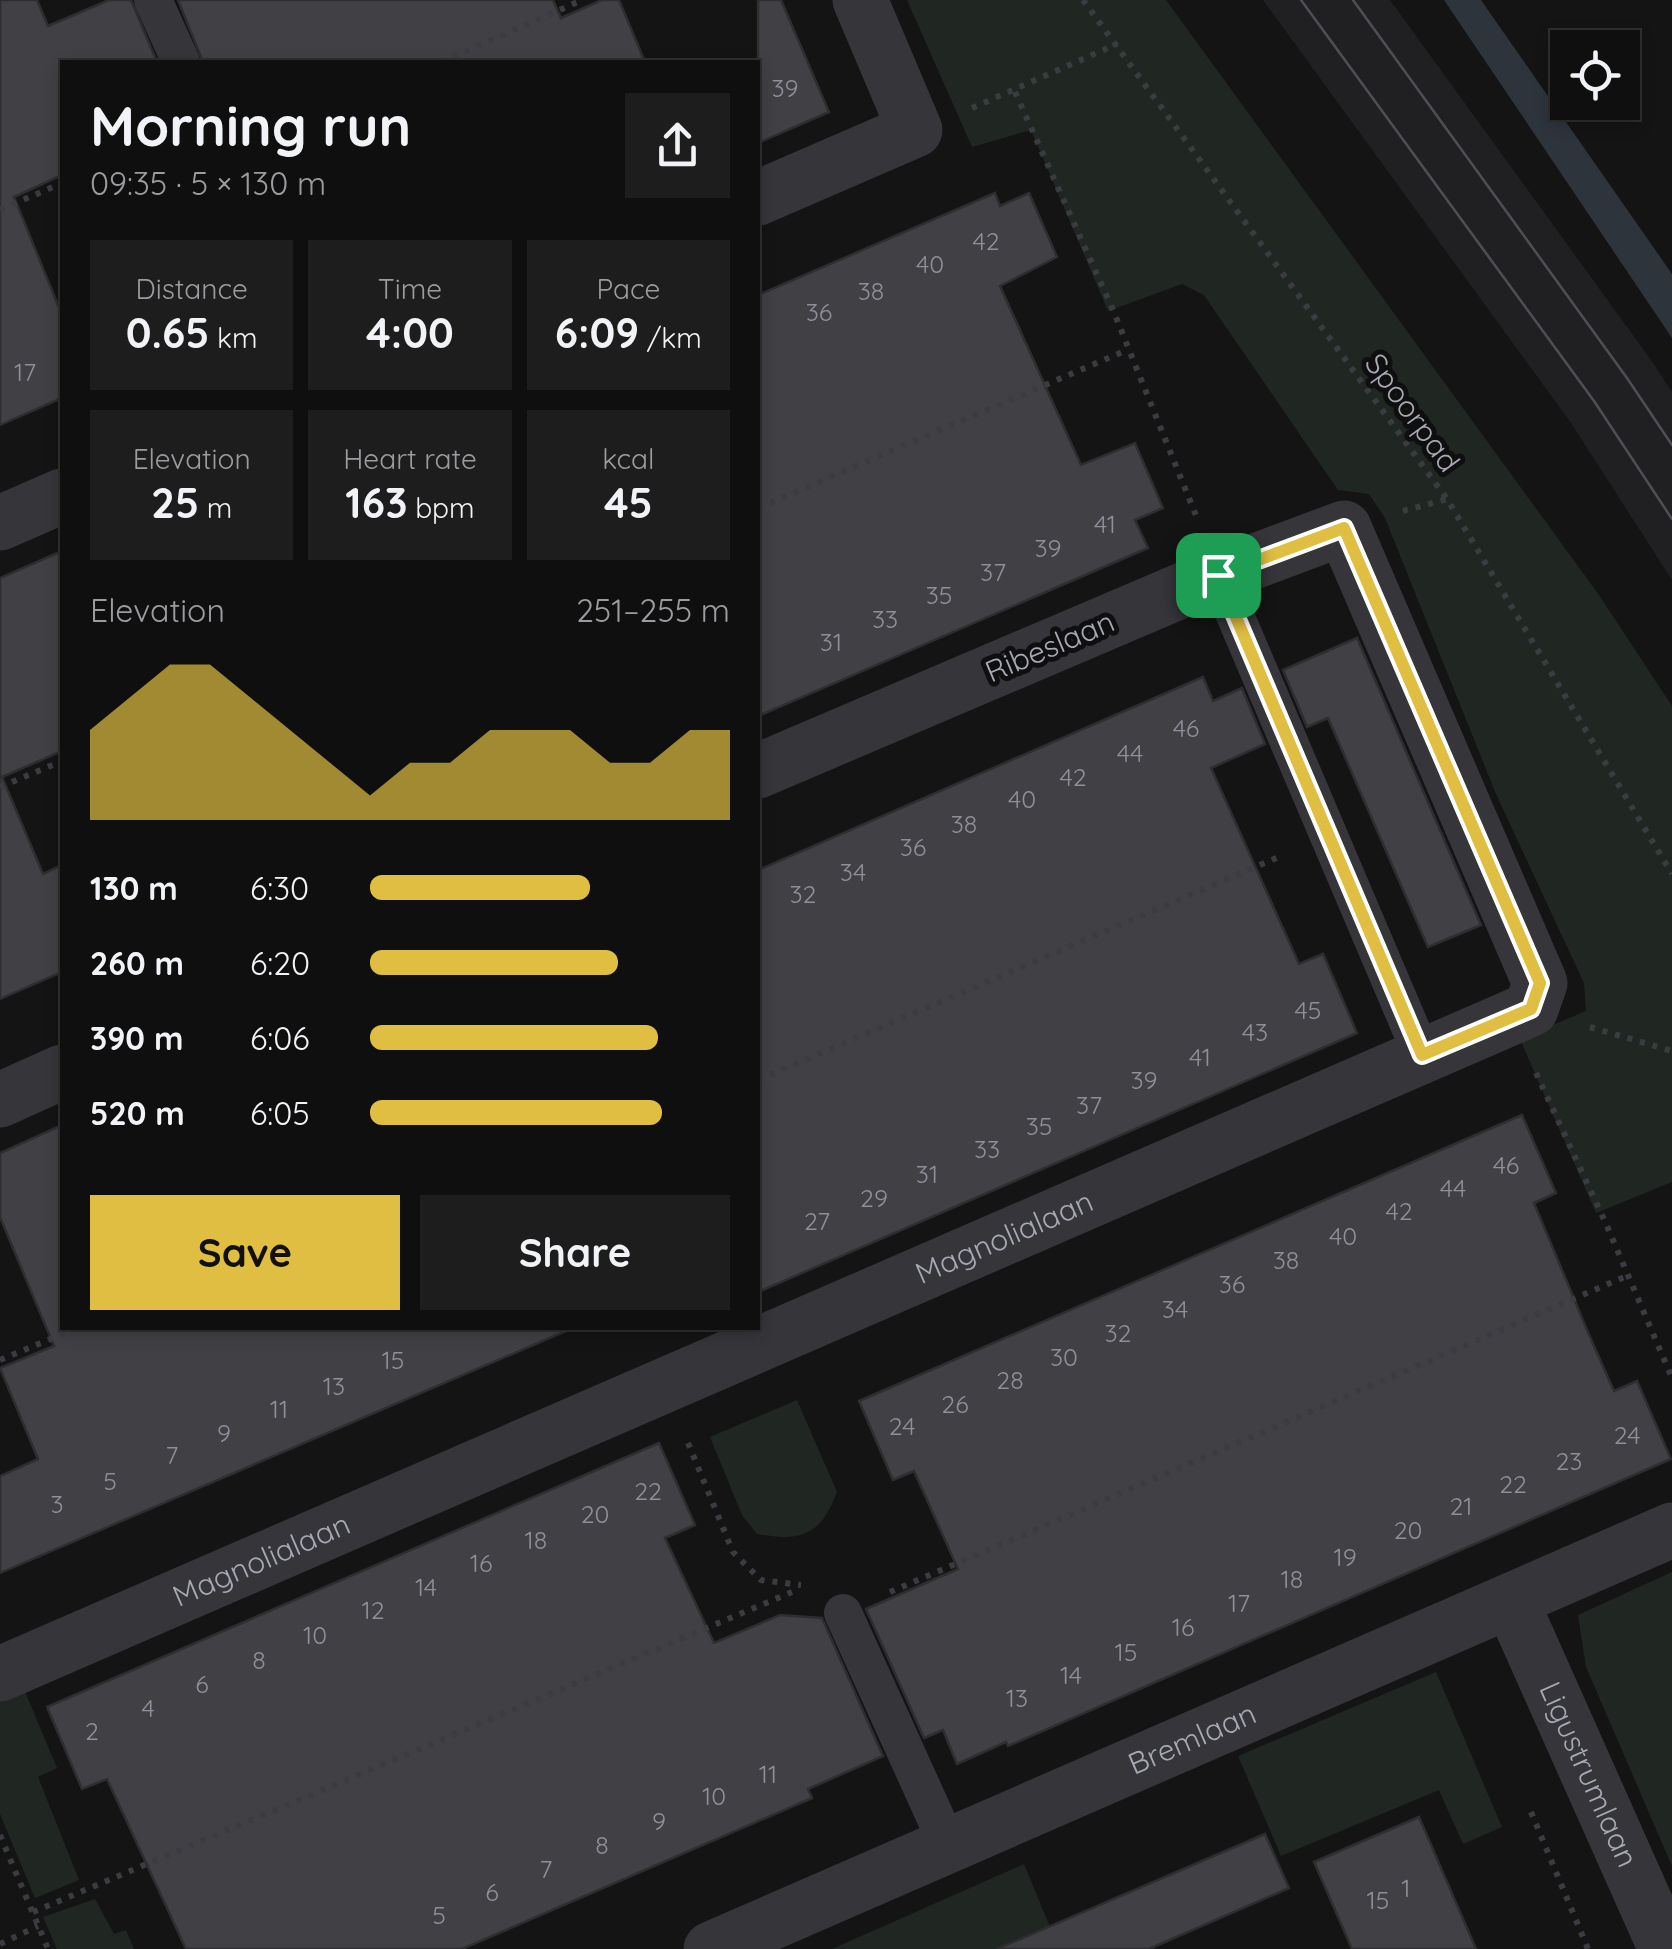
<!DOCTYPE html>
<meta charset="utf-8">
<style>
body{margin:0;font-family:Quicksand,sans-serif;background:#1d1d1e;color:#f1f3f6;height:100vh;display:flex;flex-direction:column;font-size:38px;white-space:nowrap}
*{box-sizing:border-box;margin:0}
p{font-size:32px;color:#9b9c9f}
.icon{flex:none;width:55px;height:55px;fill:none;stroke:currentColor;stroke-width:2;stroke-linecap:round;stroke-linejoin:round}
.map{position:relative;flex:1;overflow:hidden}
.side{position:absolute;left:60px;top:60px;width:700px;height:1270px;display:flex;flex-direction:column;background:#0f0f10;border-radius:0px;box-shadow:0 5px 15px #0003,0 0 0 2px #2f2f30}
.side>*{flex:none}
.fabs{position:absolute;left:1550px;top:30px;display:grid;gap:20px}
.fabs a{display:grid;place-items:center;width:90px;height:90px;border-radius:0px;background:#0f0f10;box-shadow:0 5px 15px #0003,0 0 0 2px #2f2f30;font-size:50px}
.pin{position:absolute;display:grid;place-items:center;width:85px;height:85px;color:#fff;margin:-42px;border-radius:20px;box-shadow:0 5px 15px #0006}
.round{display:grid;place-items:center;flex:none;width:105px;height:105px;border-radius:0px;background:#1d1d1e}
.summary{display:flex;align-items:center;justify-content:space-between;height:170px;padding:0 30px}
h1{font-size:55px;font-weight:700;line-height:75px}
.figures{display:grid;grid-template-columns:repeat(3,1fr);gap:15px;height:170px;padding:10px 30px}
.figures div{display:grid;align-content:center;border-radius:0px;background:#1d1d1e;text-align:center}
.figures b{font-size:42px;font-weight:700}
.figures small{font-size:28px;font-weight:400}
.figures p{font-size:28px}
.chart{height:280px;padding:20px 30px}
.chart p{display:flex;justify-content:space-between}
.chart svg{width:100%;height:180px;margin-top:10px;fill:#e0be41;opacity:.7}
.primary-button{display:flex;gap:20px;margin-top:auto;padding:20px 30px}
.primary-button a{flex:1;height:115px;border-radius:0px;background:#e0be41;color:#111;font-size:40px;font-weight:700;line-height:115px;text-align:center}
.primary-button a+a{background:#1d1d1e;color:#f1f3f6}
ul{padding:0 30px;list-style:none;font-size:32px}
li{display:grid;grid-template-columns:160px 120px 1fr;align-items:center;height:75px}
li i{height:25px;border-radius:12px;background:#e0be41}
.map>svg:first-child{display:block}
</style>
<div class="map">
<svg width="1672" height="1949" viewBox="0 0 1672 1949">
<rect width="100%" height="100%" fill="#141415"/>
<path fill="#202022" d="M 1263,0 L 1390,0 L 1651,360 L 1672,392 L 1672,580 L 1571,423 Z"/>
<g fill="#202722">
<path d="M 907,0 L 1166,0 L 1599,595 L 1672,706 L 1672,1182 L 1596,1213 L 1520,1039 L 1586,1011 L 1584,983 L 1496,794 L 1385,518 L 1369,494 L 1338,490 L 1204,295 L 1182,284 L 1108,311 L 1031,130 L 972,147 Z"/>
<path d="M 797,1400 L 837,1492 C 821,1535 801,1542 757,1534 L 742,1515 L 710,1437 Z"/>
<path d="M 1672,1572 L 1672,1866 L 1586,1667 L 1578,1615 Z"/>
<path d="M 1436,1672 L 1502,1827 L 1463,1844 L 1439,1790 L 1281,1856 L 1238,1756 Z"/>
<path d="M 24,1689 L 57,1768 L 38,1777 L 79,1880 L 35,1898 L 0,1814 L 0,1699 Z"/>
<path d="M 1024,1864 L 1059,1949 L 832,1949 Z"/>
<path d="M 95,1899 L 114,1934 L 126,1930 L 134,1949 L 57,1949 L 43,1917 Z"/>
</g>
<path fill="#2e343c" d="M 1444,0 L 1481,0 L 1672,274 L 1672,338 Z"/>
<g fill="#414145" stroke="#2e2e31" stroke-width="2.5">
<path d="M 0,0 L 37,0 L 48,26 L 109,0 L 131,0 L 157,62 L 62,62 L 62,175 L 14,197 L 62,315 L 62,398 L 0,425 Z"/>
<path d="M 178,0 L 553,0 L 561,18 L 602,0 L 619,0 L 645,62 L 203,62 Z"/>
<path d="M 758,0 L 781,0 L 829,112 L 758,143 Z"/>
<path d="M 995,193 L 1000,206 L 1029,193 L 1057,257 L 1000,286 L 1081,465 L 1135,443 L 1163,508 L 1135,520 L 1148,548 L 758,716 L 758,295 Z"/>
<path d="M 62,551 L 62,751 L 2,777 L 43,874 L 62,865 L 62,972 L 0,999 L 0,578 Z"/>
<path d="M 1357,638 L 1481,925 L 1428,947 L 1328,718 L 1307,727 L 1283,670 Z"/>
<path d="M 1203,677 L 1213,701 L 1242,688 L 1265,744 L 1211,768 L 1299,964 L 1323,954 L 1357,1033 L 758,1292 L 758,870 Z"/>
<path d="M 1522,1115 L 1556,1193 L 1534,1203 L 1590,1337 L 1614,1391 L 1637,1381 L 1671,1459 L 1008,1746 L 1006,1742 L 957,1764 L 943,1730 L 924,1738 L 866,1609 L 958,1569 L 914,1471 L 893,1480 L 859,1401 Z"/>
<path d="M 62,1125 L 62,1328 L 573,1328 L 0,1573 L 0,1476 L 38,1459 L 0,1368 L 54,1346 L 0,1217 L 0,1153 Z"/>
<path d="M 659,1443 L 695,1525 L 665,1538 L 714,1643 L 780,1615 L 822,1618 L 883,1756 L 808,1789 L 812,1798 L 462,1949 L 186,1949 L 107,1779 L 82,1789 L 47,1707 Z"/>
<path d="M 1419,1817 L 1476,1949 L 1352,1949 L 1314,1862 Z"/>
<path d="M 1265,1834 L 1289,1888 L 1149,1949 L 997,1949 Z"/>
</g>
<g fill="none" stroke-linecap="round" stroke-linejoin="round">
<g stroke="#3b3c41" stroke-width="6" stroke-dasharray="5 8" stroke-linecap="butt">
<path d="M 1083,0 L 1447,499 L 1672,874"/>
<path d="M 441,62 L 582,0"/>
<path d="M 1015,92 L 1113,310 L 1197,518"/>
<path d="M 972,108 L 1117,44"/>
<path d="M 0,210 L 62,183"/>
<path d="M 758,508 L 1127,350"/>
<path d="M 1403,511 L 1447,499"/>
<path d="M 0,787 L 62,761"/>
<path d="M 1590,1027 L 1672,1051"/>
<path d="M 1536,1073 L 1607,1226 L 1672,1378"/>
<path d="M 758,1080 L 1281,856"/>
<path d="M 0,1360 L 77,1328"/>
<path d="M 688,1443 L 733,1552 L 761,1580 L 801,1585"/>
<path d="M 890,1592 L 1629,1275"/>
<path d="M 1531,1812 L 1588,1949"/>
<path d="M 0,1835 L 48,1949"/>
<path d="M 33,1912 L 792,1592"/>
<path d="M 0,1944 L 38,1926"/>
</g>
<g stroke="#35353a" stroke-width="38">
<path d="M 153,0 L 181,62"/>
<path d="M 1218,575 L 1422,1055"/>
<path d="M 843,1613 L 947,1843"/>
</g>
<g stroke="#35353a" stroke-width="55">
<path d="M 758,198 L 915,130 L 860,0"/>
<path d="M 0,523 L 62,496"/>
<path d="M 0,1100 L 62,1072"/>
<path id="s1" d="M 1511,1601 L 1666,1949"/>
<path id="s2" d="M 0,1674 L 1531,1009 L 1540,983 L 1344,528 L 1218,575 L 758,771"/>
<path id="s3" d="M 711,1949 C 1031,1808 1352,1671 1672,1530"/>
</g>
<g stroke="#4e4f54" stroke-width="2.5">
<path d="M 1301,0 L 1594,401 L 1672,519"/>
<path d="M 1353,0 L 1627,378 L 1672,445"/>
</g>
</g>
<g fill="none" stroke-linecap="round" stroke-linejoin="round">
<defs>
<path id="route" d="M 1344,528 L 1540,983 L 1531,1009 L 1422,1055 L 1218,575 Z"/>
</defs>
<use href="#route" stroke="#fff" stroke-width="20"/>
<use href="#route" stroke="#e0be41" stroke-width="12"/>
</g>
<g text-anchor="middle" stroke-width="10" stroke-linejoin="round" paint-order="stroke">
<g font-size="25" fill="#8e8f98">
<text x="785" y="97">39</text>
<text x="986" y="250">42</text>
<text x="930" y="273">40</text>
<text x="871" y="300">38</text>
<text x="819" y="321">36</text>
<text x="25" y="381">17</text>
<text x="1105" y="533">41</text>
<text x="1048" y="557">39</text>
<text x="993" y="581">37</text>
<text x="939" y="604">35</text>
<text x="885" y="628">33</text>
<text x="831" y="651">31</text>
<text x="1186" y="737">46</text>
<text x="1130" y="762">44</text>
<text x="1073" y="786">42</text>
<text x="1022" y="808">40</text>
<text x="964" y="833">38</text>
<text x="913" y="856">36</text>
<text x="853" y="881">34</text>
<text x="803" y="903">32</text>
<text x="1308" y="1019">45</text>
<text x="1255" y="1041">43</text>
<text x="1200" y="1066">41</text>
<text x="1144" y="1089">39</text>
<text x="1089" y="1114">37</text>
<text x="1039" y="1135">35</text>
<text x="987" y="1158">33</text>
<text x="1506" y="1174">46</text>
<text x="927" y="1183">31</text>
<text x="1453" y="1197">44</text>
<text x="874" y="1207">29</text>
<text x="1399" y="1220">42</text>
<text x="817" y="1230">27</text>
<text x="1343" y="1245">40</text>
<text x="1286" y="1269">38</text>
<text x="1232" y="1293">36</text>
<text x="1175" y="1318">34</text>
<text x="1118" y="1342">32</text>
<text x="1064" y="1366">30</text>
<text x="393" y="1369">15</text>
<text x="1010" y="1389">28</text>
<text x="334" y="1395">13</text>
<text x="955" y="1413">26</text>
<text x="279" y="1418">11</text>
<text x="902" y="1435">24</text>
<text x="224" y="1442">9</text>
<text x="1627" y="1444">24</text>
<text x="172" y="1464">7</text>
<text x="1569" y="1470">23</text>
<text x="110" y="1490">5</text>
<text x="1513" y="1493">22</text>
<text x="648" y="1500">22</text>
<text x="57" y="1513">3</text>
<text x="1461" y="1515">21</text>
<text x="595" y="1523">20</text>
<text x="1408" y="1539">20</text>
<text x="536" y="1549">18</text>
<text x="1345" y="1566">19</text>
<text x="481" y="1572">16</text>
<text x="1292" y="1588">18</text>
<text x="426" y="1596">14</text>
<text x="1239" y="1612">17</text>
<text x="373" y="1619">12</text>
<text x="1183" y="1636">16</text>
<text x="315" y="1644">10</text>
<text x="1126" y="1661">15</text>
<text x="259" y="1669">8</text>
<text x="1071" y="1684">14</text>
<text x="202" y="1693">6</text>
<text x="1017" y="1707">13</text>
<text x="148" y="1717">4</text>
<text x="92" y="1740">2</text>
<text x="768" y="1783">11</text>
<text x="714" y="1805">10</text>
<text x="659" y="1830">9</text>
<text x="602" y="1854">8</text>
<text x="546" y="1878">7</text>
<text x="1406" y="1897">1</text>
<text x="492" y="1901">6</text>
<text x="1378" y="1909">15</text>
<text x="439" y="1924">5</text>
</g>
<g font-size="30" fill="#a7a9b4" stroke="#0f0f10">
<text transform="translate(1412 413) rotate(54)" y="10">Spoorpad</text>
<text transform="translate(1050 647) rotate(-23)" y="10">Ribeslaan</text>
<text dy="10" stroke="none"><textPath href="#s2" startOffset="1095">Magnolialaan</textPath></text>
<text dy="10" stroke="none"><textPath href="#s2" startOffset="285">Magnolialaan</textPath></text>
<text dy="10" stroke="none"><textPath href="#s3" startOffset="525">Bremlaan</textPath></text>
<text dy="10" stroke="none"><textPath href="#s1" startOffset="190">Ligustrumlaan</textPath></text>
</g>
</g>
</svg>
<div class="fabs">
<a><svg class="icon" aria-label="locate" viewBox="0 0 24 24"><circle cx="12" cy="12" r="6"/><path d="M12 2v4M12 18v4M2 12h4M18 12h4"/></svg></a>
</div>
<div class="pin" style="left:1218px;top:575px;background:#1e9e55"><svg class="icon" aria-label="arrive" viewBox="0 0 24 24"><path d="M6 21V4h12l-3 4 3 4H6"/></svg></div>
<section class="side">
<div class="summary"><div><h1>Morning run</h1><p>09:35 · 5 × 130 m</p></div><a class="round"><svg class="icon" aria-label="share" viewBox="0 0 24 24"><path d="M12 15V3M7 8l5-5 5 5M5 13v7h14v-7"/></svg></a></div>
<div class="figures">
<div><p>Distance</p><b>0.65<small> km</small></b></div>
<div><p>Time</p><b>4:00</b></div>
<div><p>Pace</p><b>6:09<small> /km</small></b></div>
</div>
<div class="figures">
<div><p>Elevation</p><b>25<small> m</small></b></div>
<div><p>Heart rate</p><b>163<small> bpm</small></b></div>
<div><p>kcal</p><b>45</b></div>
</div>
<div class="chart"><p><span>Elevation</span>251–255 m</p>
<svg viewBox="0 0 160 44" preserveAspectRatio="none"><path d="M0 44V22L10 14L20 6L30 6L40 14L50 22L60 30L70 38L80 30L90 30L100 22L110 22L120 22L130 30L140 30L150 22L160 22V44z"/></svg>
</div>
<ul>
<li><b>130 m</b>6:30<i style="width:61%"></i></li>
<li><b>260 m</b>6:20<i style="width:69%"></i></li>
<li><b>390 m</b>6:06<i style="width:80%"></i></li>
<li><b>520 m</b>6:05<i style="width:81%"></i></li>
</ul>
<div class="primary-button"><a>Save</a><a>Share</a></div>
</section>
</div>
